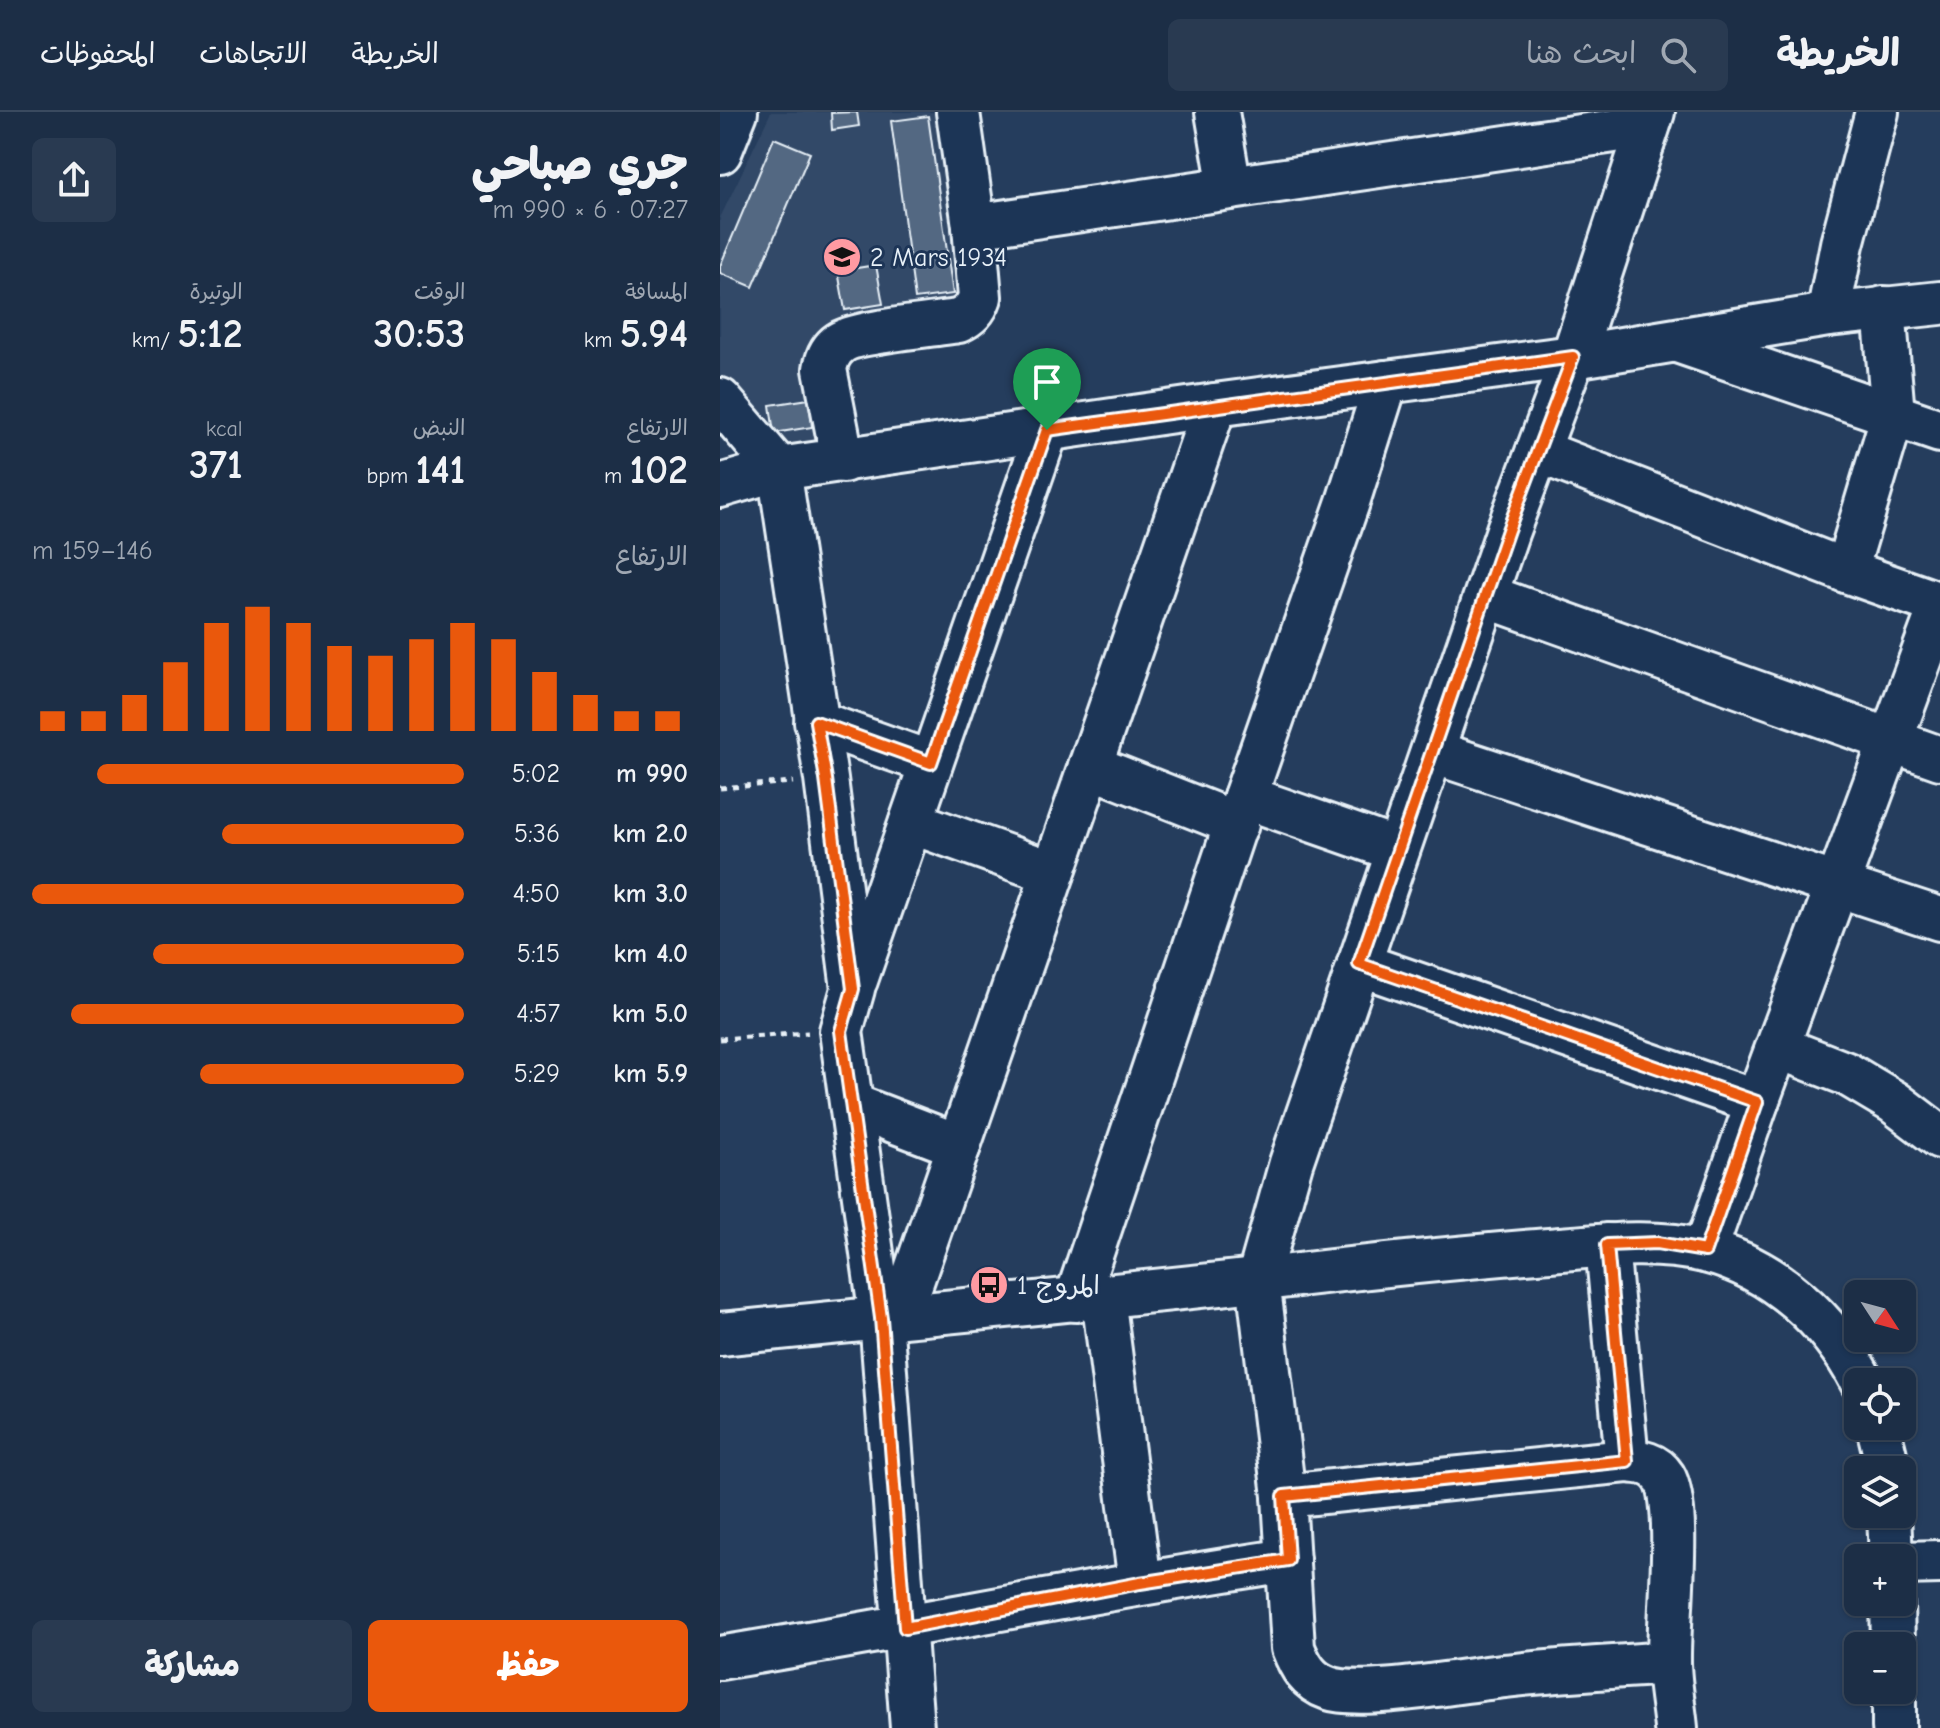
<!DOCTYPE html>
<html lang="ar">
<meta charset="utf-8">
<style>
body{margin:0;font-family:"Comic Neue","Playpen Sans Arabic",sans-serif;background:#293a51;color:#f1f3f6;direction:rtl;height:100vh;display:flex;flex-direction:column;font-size:30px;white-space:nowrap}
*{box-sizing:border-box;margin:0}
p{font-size:26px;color:#a0a8b3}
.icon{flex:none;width:44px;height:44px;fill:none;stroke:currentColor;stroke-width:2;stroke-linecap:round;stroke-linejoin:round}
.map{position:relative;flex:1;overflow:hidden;direction:ltr}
.side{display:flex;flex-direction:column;background:#1c2e46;width:720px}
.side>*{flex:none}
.needle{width:52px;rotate:126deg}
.controls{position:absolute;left:1124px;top:1168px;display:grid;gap:16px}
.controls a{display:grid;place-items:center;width:72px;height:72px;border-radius:12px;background:#1c2e46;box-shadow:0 2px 6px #0004,0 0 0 2px #3a4a5f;font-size:40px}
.pin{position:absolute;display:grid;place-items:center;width:68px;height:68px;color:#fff;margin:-82px -34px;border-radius:50% 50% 50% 0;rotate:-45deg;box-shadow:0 0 8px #0007}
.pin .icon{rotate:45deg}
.round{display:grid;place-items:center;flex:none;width:84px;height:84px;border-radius:12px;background:#293a51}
.summary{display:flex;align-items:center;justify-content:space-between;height:136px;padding:0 32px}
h1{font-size:44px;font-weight:800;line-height:60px}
.stats{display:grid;grid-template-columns:repeat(3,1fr);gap:12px;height:136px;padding:8px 32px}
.stats div{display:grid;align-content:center}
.stats b{font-size:40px;font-weight:800}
.stats small{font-size:22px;font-weight:400}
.stats p{font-size:22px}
.chart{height:224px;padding:16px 32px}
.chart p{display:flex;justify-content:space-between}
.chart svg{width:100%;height:144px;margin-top:8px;stroke:#ea580c;stroke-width:6}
.button{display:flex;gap:16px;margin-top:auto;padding:16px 32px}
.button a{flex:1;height:92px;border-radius:12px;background:#ea580c;color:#fff;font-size:32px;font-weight:800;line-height:92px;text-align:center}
.button a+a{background:#293a51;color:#f1f3f6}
ul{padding:0 32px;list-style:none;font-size:26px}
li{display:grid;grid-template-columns:128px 96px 1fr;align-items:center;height:60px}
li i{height:20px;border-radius:10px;background:#ea580c}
header{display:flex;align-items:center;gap:48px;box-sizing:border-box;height:112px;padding:0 40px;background:#1c2e46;border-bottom:2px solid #3a4a5f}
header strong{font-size:38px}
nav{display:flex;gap:44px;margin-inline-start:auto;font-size:28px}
.search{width:560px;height:72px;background:#293a51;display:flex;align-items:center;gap:20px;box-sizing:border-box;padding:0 28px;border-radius:12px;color:#a0a8b3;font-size:30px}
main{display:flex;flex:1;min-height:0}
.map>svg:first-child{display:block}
</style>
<header>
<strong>الخريطة</strong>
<div class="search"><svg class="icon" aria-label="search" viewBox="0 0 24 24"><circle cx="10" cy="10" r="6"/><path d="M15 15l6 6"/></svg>ابحث هنا</div>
<nav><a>الخريطة</a><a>الاتجاهات</a><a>المحفوظات</a></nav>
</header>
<main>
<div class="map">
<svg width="1220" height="1616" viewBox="0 0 1220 1616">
<rect width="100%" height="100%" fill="#253d5d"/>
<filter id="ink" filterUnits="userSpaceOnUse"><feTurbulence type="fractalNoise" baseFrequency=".0125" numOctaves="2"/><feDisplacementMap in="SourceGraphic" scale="16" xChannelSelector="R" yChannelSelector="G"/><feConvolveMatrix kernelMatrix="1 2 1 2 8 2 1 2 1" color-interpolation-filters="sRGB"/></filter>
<g filter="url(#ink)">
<path fill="#334a68" d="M 51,0 L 226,0 L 248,184 L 239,199 L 118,218 L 112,339 L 54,334 L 0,268 L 0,106 Z"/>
<g fill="#536782" stroke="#e8f1f8" stroke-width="2">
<path d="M 137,0 L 139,14 L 112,18 L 111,1 Z"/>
<path d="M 208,4 L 233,182 L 195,187 L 171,9 Z"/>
<path d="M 54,26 L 90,41 L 33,175 L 0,161 L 0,154 Z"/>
<path d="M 156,153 L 163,192 L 125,198 L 118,159 Z"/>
<path d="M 89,287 L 92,315 L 54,321 L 50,293 Z"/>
</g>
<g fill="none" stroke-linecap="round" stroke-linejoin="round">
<defs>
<g id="minor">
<path d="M 497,0 L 510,76"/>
<path d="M 933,0 L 853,245 L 788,418 L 571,1051 L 538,1168 L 564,1384 L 573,1536 C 580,1554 588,1569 608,1576 C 642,1588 744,1568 784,1564 C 839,1558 894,1555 949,1551"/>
<path d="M 0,40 L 16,0"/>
<path d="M 254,114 L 928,14"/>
<path d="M 1108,203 L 1122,132 L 1157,0"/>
<path d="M 960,230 L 1220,319"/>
<path d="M 0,288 L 59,357 L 106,667 L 133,877 L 121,919 L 161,1206 L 192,1616"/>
<path d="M 818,339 L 1126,459 L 1220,492"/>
<path d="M 123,349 L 105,257 C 107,246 111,237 120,231 C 134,220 215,213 238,209 C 250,204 256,197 260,185 L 254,114 L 238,0"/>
<path d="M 0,374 L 59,357 L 495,293 L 853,245 L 1108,203 L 1220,191"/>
<path d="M 1126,459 L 1173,302 L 1164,196"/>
<path d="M 766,484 L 1220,646"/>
<path d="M 96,610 L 211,651"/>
<path d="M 713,640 L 1220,807"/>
<path d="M 370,654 L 517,712"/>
<path d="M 525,685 L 677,738"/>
<path d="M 191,710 L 333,761"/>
<path d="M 639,852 L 1037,990"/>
<path d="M 136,868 L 327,318"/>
<path d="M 1058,935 L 1127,962 L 1174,990 L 1220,1025"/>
<path d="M 132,993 L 239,1034"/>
<path d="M 887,1133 L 907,1349"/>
<path d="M 985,1139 L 1037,990 L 1220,495"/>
<path d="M 383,1185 L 420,1471"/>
<path d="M 356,1188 L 525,685 L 628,390 L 666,270"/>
<path d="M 180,1204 L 495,293"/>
<path d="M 0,1222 C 190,1203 381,1186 570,1164 C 652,1154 734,1146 817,1139 C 872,1135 929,1126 985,1139 C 1054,1156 1110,1208 1142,1270"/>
<path d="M 1158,1314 L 1165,1343 L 1166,1358"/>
<path d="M 564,1384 L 907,1349 C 922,1350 935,1351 944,1365 C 962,1394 948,1509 949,1549 C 949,1571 954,1594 956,1616"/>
<path d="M 1169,1402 L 1171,1446"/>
<path d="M 1182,1451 L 1220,1450"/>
<path d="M 1172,1490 L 1173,1534"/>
<path d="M 0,1546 C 190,1515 378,1477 568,1448"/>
<path d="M 1174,1578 L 1174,1616"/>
</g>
</defs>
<use href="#minor" stroke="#e8f1f8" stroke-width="48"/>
<g stroke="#e8f1f8" stroke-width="5" stroke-dasharray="6 6" stroke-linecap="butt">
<path d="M 0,676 L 73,670"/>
<path d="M 0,927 L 88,921"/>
</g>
<use href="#minor" stroke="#1d3557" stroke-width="42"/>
</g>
</g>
<g fill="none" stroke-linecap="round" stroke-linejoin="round" filter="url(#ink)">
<defs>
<path id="route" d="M 853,245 L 788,418 L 639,852 L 1037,990 L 985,1139 L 937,1131 L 887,1133 L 907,1349 L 564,1384 L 568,1448 L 420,1471 L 185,1516 L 161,1206 L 121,919 L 133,877 L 106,667 L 96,610 L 211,651 L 327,318 Z"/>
</defs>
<use href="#route" stroke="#fff" stroke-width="16"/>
<use href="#route" stroke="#ea580c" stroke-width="10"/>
</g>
<defs>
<symbol id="school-disc" viewBox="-11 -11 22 22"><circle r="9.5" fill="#ff9aa2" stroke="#1d3557"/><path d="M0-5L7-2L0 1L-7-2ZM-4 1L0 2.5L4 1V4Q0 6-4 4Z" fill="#111"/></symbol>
<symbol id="bus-disc" viewBox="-11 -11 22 22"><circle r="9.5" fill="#ff9aa2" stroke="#1d3557"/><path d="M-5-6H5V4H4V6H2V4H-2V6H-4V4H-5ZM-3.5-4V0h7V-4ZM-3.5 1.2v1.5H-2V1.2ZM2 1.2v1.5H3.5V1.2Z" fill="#111"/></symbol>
</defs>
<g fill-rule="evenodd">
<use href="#school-disc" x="100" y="123" width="44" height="44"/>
<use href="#bus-disc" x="247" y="1151" width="44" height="44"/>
</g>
<g text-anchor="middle" stroke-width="6" stroke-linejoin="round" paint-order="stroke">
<g font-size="26" fill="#e8f1f8" stroke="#1d3557" text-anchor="start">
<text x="150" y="154">2 Mars 1934</text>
<text x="297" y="1182">المروج 1</text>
</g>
</g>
</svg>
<div class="controls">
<a><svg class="needle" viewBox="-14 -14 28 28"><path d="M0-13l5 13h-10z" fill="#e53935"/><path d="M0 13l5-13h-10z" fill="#a0a8b3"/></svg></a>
<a><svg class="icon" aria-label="locate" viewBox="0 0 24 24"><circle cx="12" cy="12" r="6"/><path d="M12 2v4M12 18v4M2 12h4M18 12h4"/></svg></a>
<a><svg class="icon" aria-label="layers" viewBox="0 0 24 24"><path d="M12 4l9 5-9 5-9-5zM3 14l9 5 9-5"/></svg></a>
<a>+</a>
<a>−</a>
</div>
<div class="pin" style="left:327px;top:318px;background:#1e9e55"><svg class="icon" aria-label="arrive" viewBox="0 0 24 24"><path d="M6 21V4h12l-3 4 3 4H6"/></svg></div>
</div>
<section class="side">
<div class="summary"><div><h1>جري صباحي</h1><p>07:27 · 6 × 990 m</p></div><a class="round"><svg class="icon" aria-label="share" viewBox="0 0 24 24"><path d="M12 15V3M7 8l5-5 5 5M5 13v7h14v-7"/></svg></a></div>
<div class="stats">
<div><p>المسافة</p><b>5.94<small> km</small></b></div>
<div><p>الوقت</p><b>30:53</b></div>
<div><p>الوتيرة</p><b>5:12<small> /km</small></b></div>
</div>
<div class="stats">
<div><p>الارتفاع</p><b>102<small> m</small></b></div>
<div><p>النبض</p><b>141<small> bpm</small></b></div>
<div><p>kcal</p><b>371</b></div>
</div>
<div class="chart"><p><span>الارتفاع</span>146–159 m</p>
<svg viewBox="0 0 160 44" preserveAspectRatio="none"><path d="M5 44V38M15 44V38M25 44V33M35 44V23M45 44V11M55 44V6M65 44V11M75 44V18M85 44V21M95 44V16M105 44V11M115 44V16M125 44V26M135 44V33M145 44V38M155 44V38"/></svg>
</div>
<ul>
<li><b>990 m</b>5:02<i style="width:85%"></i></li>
<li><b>2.0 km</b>5:36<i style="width:56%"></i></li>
<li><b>3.0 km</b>4:50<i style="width:100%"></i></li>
<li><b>4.0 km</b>5:15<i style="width:72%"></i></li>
<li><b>5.0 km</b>4:57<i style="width:91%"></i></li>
<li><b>5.9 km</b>5:29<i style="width:61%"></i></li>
</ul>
<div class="button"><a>حفظ</a><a>مشاركة</a></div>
</section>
</main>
